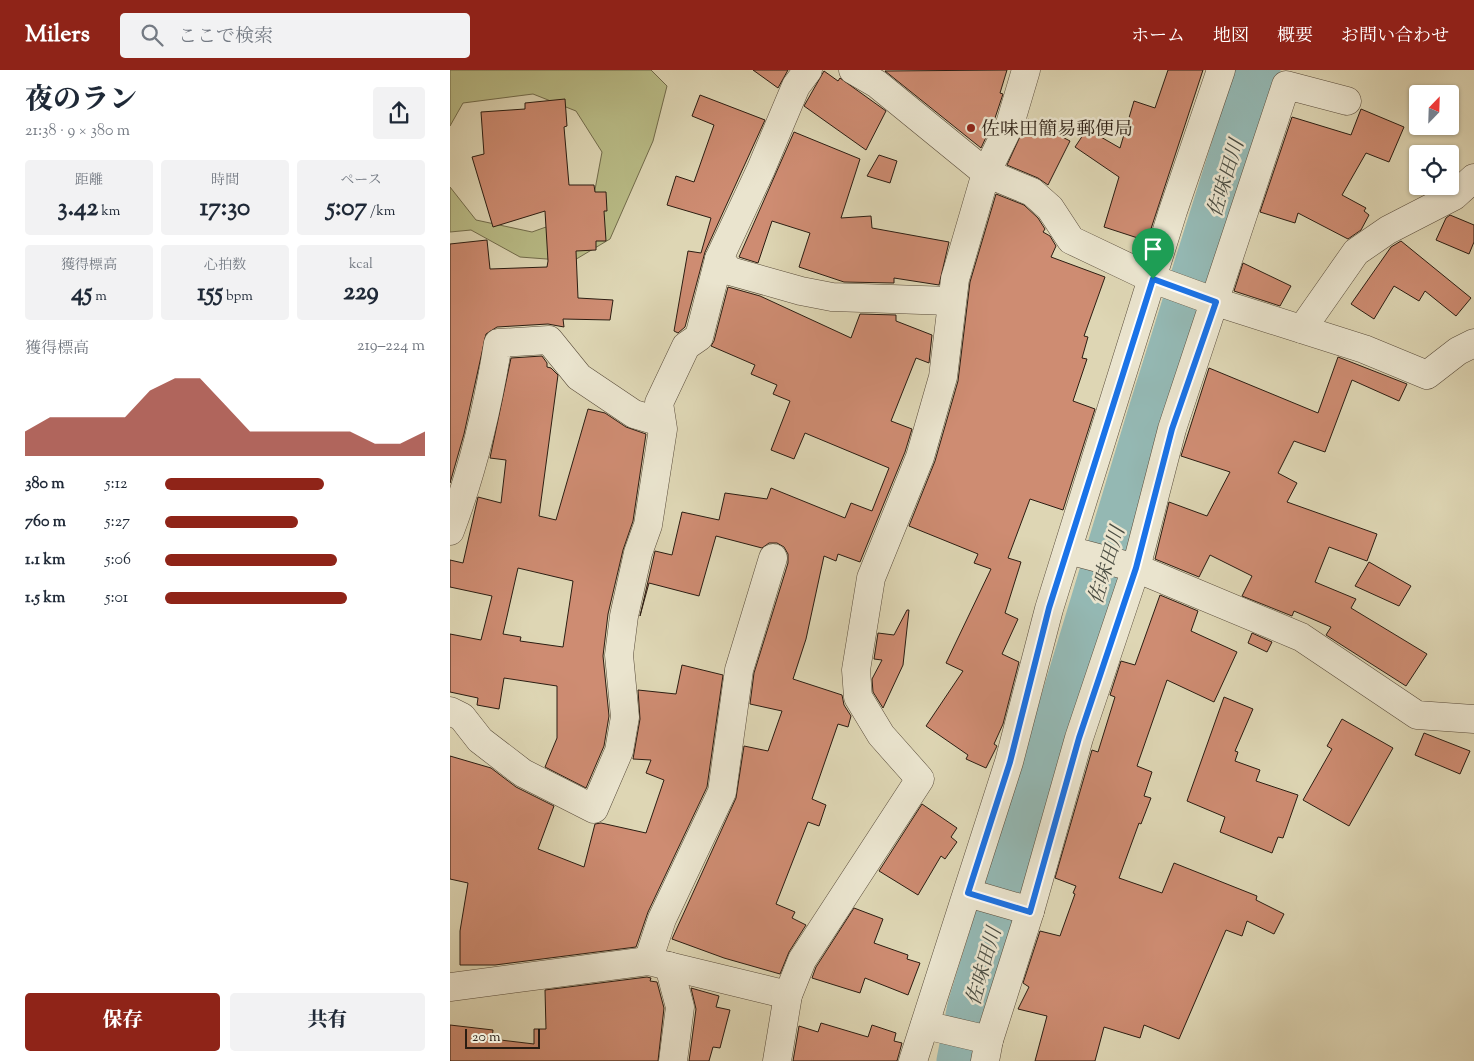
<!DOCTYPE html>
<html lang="ja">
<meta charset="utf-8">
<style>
body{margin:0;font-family:"Sorts Mill Goudy","Noto Serif JP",serif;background:#f2f2f3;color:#1f2937;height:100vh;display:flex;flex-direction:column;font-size:19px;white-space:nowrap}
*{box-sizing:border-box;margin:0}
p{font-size:16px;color:#747a83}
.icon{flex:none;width:28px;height:28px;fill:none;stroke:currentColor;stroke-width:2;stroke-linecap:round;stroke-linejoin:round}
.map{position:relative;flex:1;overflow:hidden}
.details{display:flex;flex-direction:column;background:#fff;width:450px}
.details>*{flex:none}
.needle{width:32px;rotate:23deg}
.buttons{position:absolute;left:959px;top:15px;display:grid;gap:10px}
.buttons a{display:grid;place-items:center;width:50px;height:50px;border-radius:5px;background:#fff;box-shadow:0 1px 4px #0004;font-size:25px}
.scale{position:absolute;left:15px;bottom:12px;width:75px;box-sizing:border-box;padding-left:5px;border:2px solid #2b1d12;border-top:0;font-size:14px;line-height:18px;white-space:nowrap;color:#2b1d12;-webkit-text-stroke:4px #eae4ce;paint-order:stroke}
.pin{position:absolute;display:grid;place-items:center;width:42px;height:42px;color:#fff;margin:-51px -21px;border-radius:50% 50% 50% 0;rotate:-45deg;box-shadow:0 0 5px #0007}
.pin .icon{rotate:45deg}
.round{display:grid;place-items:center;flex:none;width:52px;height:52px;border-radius:5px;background:#f2f2f3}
.summary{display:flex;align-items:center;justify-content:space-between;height:85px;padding:0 25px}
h1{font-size:28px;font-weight:800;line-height:38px}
.stats{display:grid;grid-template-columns:repeat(3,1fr);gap:8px;height:85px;padding:5px 25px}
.stats div{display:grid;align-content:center;border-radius:5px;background:#f2f2f3;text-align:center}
.stats b{font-size:25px;font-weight:800}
.stats small{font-size:14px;font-weight:400}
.stats p{font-size:14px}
.chart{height:140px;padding:10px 25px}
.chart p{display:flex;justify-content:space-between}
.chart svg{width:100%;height:90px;margin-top:5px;fill:#8f2418;opacity:.7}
.button{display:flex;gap:10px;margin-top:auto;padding:10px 25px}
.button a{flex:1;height:58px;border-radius:5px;background:#8f2418;color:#fff;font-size:20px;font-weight:800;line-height:58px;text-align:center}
.button a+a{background:#f2f2f3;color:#1f2937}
ul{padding:0 25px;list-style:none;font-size:16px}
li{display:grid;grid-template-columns:80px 60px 1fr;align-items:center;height:38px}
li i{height:12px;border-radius:6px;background:#8f2418}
header{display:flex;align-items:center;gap:30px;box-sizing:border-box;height:70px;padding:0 25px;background:#8f2418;color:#fff}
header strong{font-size:24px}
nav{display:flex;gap:28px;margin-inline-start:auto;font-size:18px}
.search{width:350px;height:45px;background:#f2f2f3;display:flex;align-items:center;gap:12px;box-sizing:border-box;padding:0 18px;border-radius:5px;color:#747a83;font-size:19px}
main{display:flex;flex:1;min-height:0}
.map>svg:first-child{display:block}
</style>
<header>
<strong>Milers</strong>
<div class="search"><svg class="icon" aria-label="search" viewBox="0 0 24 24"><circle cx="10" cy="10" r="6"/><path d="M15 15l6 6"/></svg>ここで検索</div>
<nav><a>ホーム</a><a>地図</a><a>概要</a><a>お問い合わせ</a></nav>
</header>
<main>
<section class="details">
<div class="summary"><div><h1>夜のラン</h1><p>21:38 · 9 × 380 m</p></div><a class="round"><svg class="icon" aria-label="share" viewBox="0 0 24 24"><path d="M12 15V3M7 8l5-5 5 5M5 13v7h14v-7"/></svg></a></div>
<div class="stats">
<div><p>距離</p><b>3.42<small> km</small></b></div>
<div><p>時間</p><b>17:30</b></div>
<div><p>ペース</p><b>5:07<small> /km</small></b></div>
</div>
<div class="stats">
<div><p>獲得標高</p><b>45<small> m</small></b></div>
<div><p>心拍数</p><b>155<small> bpm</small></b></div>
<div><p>kcal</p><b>229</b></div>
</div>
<div class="chart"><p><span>獲得標高</span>219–224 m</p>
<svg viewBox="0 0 160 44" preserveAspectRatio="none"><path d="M0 44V32L10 25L20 25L30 25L40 25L50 12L60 6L70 6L80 19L90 32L100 32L110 32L120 32L130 32L140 38L150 38L160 32V44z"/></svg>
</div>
<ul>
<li><b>380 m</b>5:12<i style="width:61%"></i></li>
<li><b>760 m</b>5:27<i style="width:51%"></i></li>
<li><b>1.1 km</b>5:06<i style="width:66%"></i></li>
<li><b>1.5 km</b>5:01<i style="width:70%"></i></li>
</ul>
<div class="button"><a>保存</a><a>共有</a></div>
</section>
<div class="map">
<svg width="1024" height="991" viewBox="0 0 1024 991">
<rect width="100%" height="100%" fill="#ded6b4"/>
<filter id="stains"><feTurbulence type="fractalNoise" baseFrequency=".004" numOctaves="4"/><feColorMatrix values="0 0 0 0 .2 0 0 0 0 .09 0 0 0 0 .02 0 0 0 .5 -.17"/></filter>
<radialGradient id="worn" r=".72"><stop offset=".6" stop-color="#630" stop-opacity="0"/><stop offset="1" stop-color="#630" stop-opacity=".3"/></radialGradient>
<path fill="#b9bc87" stroke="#726c4c" d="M 0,0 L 201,0 L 217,16 L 203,71 L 160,169 L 123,191 L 70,187 L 21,160 L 0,162 L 0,117 L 26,150 L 82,162 L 141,141 L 152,82 L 126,41 L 83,24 L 13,33 L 0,56 Z"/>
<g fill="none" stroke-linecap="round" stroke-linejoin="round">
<path stroke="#94b8b3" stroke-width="45" d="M 509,991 L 520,936 L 539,875 L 701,341 L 808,0"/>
</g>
<g fill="#ce8c72" stroke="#2b1d12" fill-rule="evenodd">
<path d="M 303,0 L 338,0 L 328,18 Z"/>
<path d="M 557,0 L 550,23 L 553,24 L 545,48 L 531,78 L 435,1 Z"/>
<path d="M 718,0 L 753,0 L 697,171 L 654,157 L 669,107 L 625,77 L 637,59 L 670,78 L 684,31 L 705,38 Z"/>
<path d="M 374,1 L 388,11 L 390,8 L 436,41 L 416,80 L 354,36 Z"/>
<path d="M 250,25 L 315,50 L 255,182 L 235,257 L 228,263 L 224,261 L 238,181 L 251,183 L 261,148 L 217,135 L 226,106 L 244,112 L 264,55 L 242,46 Z"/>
<path d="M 115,29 L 117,56 L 114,57 L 119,115 L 144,115 L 145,122 L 156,122 L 157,141 L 154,141 L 156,171 L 146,171 L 146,180 L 126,181 L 128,228 L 163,230 L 160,250 L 113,249 L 114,257 L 98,254 L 47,257 L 36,264 L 14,364 L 0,413 L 0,174 L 37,170 L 40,199 L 97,197 L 98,191 L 95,141 L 43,157 L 22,87 L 34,84 L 31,42 L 75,39 L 75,33 Z"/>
<path d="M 911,39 L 954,57 L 939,92 L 916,83 L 892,125 L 916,138 L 914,141 L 919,145 L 911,160 L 898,169 L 848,143 L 845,153 L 810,142 L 842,47 L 901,65 Z"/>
<path d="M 578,49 L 620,71 L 598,115 L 588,108 L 557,95 Z"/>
<path d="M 344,62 L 410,89 L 391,148 L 421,146 L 422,158 L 499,172 L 489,215 L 444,208 L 444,213 L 394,212 L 349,197 L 360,163 L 322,151 L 308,193 L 289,187 Z"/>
<path d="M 429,85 L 447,91 L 440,113 L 417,106 Z"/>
<path d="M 546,124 L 574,135 L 588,148 L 595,159 L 593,162 L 600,166 L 606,176 L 601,187 L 655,207 L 634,266 L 638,267 L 632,288 L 637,289 L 623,331 L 645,339 L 613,440 L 580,429 L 558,488 L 571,492 L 555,543 L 568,549 L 552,584 L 569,592 L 553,654 L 544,674 L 547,676 L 536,698 L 516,689 L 518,685 L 476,656 L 513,601 L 496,593 L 541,499 L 524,493 L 528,484 L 459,456 L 485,391 L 508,311 L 520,212 Z"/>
<path d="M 1000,145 L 1024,155 L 1024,172 L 1019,184 L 986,170 L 996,148 Z"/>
<path d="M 951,171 L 1021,228 L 1006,246 L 975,221 L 969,231 L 944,216 L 924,249 L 901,234 L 941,177 Z"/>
<path d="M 793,193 L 841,216 L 830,236 L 784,221 Z"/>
<path d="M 278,217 L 310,226 L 401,268 L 410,244 L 446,245 L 446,251 L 482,265 L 479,293 L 466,288 L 441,351 L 462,359 L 455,382 L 410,492 L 388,484 L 386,491 L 374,486 L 356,569 L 343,609 L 392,625 L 394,635 L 401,646 L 398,657 L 388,654 L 362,729 L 376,735 L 369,756 L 358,752 L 326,834 L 345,842 L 342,848 L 356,855 L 339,882 L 330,904 L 274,888 L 222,869 L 286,728 L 294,676 L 318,681 L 332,641 L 300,634 L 304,603 L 338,493 L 338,484 L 334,477 L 327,473 L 319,473 L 312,478 L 266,466 L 249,526 L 199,513 L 190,546 L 205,481 L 222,485 L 232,442 L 269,450 L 275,423 L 317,429 L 321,418 L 395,448 L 401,433 L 422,441 L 439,398 L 355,363 L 344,389 L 321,380 L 340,331 L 323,324 L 327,315 L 301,304 L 305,295 L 261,276 L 264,271 Z"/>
<path d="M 92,286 L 97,293 L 97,297 L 101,298 L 108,305 L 89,446 L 106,450 L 138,339 L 155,343 L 176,357 L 196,364 L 183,451 L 173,480 L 158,544 L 153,586 L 159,646 L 154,676 L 136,718 L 95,697 L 107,668 L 107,616 L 54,608 L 49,639 L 27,635 L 28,628 L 0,622 L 0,564 L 31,570 L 42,526 L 0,517 L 0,490 L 13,493 L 28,427 L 51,433 L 56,390 L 40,388 L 61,288 ZM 68,498 L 123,511 L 113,577 L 70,571 L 71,567 L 53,564 Z"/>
<path d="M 888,287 L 957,314 L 949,331 L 902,310 L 875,382 L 844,371 L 828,403 L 847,413 L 837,432 L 927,464 L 917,491 L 879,477 L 865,512 L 906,529 L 901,538 L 977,584 L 956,616 L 876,565 L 881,557 L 844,541 L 842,546 L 792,526 L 802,506 L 760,485 L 749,507 L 705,489 L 719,432 L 757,446 L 780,402 L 731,386 L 759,298 L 868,343 Z"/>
<path d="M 919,492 L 961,516 L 949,536 L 905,516 Z"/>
<path d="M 710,525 L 748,541 L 741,561 L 787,582 L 764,632 L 717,610 L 687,696 L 702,702 L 694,726 L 701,728 L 691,754 L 689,753 L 669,808 L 712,823 L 724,793 L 807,826 L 806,830 L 834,844 L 824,864 L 797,851 L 792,866 L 776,860 L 729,969 L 694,955 L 690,968 L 654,957 L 645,991 L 585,991 L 597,946 L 568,939 L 579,917 L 573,913 L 590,861 L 610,866 L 625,824 L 623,823 L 626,816 L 605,808 L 642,680 L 648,682 L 665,627 L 660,625 L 671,591 L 685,595 Z"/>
<path d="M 457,540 L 459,540 L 453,595 L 433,638 L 423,622 L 422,609 L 432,590 L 424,589 L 428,563 L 444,565 Z"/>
<path d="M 802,563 L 822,572 L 817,582 L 798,573 Z"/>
<path d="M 232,595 L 273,605 L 257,717 L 198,842 L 186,877 L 45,895 L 10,895 L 10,861 L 18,813 L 0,809 L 0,686 L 41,698 L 66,717 L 104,736 L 88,779 L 134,797 L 145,754 L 151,753 L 196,763 L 214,710 L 196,703 L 201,690 L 183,689 L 190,649 L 188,620 L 226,624 Z"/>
<path d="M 774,627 L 803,639 L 785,681 L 788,682 L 785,691 L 810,700 L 806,711 L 848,725 L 833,768 L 828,767 L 822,783 L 770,762 L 775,747 L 737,731 Z"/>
<path d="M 892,649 L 943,678 L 899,756 L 853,730 L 882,679 L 877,676 Z"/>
<path d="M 974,663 L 1020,681 L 1010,704 L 965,685 Z"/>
<path d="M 472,734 L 507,758 L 501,767 L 507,772 L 495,789 L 491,786 L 468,825 L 429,801 Z"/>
<path d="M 404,838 L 433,849 L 424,873 L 458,885 L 457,889 L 470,893 L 458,925 L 415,908 L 410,923 L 362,908 L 366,897 Z"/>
<path d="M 197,907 L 201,908 L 200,911 L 207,912 L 214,938 L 208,991 L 0,991 L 0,955 L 43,960 L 42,969 L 84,974 L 84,959 L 96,959 L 95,920 Z"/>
<path d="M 241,918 L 269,926 L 266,937 L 280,940 L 270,978 L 263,977 L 259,991 L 239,991 L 246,939 Z"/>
<path d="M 371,953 L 418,967 L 422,955 L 446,963 L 444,971 L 452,973 L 447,991 L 343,991 L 349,956 L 368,962 Z"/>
</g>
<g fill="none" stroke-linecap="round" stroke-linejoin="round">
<defs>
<g id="minor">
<path d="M 403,0 L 427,14 L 536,103 L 582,122 L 600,138 L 621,170 L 703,209 L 766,232 L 914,279 L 977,305 L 1008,281 L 1024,273"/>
<path d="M 269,189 L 280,201 L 351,221 L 382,227 L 501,231"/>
<path d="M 852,259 L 906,182 L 938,160 L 1004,126 L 1024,108"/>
<path d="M 0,461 C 23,400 38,337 48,273 L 99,270 L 129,307 L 184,344 L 211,352"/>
<path d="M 618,480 L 686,498 L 851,567 L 967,645 L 1024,649"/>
<path d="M 0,641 L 12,647 L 30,670 L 73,703 L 144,739 L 169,681 L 175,647 L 169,585 L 174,546 L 188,483 L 198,455 L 213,359 L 209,333 L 236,276 L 249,267 L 269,189 L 311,99 L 346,16 L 358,0"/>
<path d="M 518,823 L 580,841"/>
<path d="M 198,891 L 212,849 L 272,722 L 289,600 L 323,488"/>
<path d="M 219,896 L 230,937 L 223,991"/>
<path d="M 0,917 L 198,891 L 338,925"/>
<path d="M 475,955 L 539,970"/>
<path d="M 327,991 L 338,925 L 352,890 L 470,709 L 431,665 L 408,627 L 406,600 L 421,508 L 470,387 L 493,307 L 505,209 L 536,103 L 560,54 L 576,0"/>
<path d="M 463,991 L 559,692 L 599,539 L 723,141 L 771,0"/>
<path d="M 535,991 L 539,970 L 580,841 L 629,668 L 686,498 L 722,359 L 836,15 L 897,31"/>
</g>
</defs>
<use href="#minor" stroke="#584b3a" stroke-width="29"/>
<use href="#minor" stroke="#eae4ce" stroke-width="28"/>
</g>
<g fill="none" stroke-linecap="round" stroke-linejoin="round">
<defs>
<path id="route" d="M 703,209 L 766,232 L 722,359 L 686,498 L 629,668 L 580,842 L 518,823 L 560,692 L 599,538 Z"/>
</defs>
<use href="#route" stroke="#fff" stroke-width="10"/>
<use href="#route" stroke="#1a73e8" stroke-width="6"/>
</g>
<circle fill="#8f2418" stroke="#eae4ce" stroke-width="2" cx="521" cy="58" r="5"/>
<g text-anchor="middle" stroke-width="5" stroke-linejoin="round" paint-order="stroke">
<g font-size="19" fill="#2b1d12" stroke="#eae4ce" text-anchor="start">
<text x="531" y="65">佐味田簡易郵便局</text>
</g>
<g font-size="20" font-style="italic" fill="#4a4c42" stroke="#eae4ce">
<text transform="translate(775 108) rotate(-73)" y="7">佐味田川</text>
<text transform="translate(656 495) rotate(-73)" y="7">佐味田川</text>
<text transform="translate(533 896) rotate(-74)" y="7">佐味田川</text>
</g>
</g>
<rect width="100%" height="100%" filter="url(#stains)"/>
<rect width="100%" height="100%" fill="url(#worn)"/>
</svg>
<div class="buttons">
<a><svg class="needle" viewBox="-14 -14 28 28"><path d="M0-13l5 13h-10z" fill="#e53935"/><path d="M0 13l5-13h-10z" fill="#747a83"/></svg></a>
<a><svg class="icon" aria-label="locate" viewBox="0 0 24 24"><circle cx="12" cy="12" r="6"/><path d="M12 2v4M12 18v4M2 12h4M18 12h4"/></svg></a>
</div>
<div class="scale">20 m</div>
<div class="pin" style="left:703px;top:209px;background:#1e9e55"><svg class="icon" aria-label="arrive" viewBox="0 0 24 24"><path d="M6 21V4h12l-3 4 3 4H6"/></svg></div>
</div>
</main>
